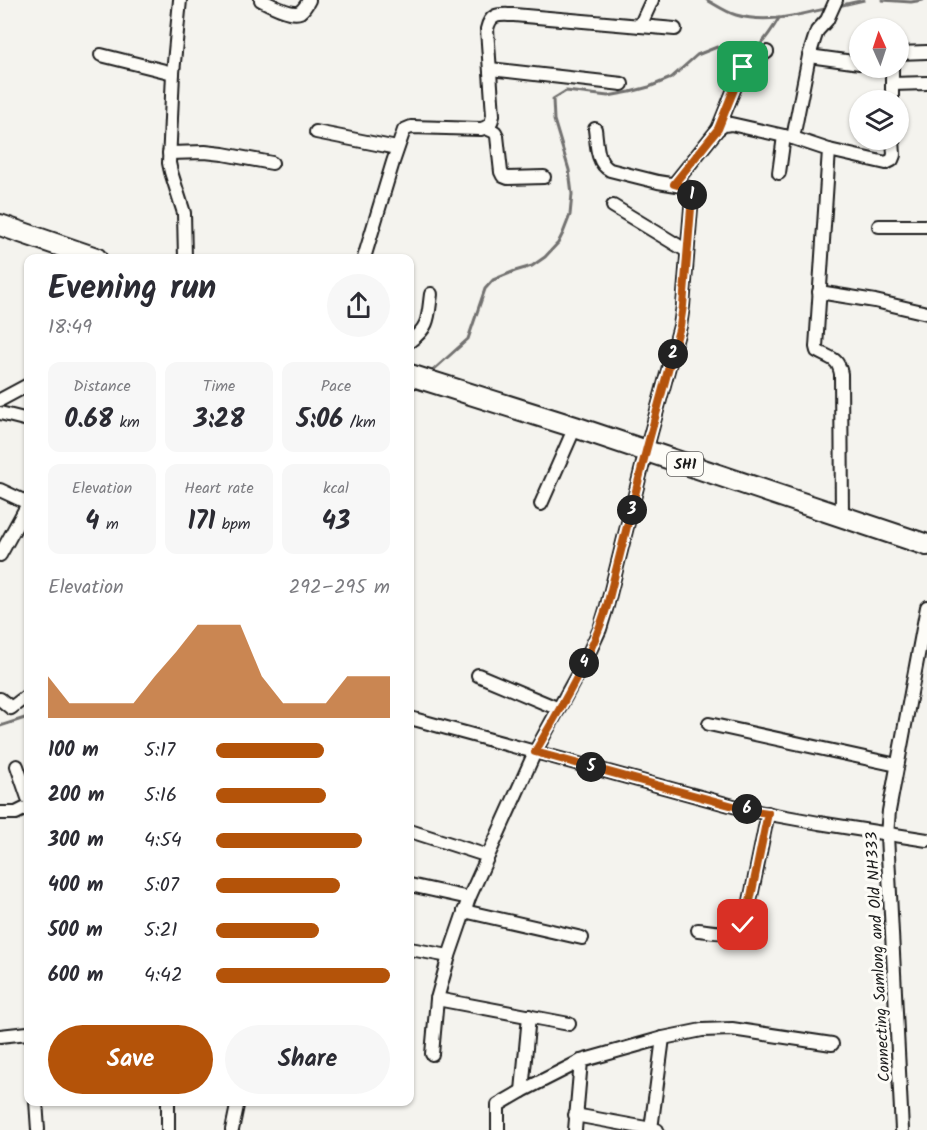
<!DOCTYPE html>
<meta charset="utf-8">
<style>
body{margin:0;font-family:Kalam,sans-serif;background:#f7f7f7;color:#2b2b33;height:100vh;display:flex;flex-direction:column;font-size:22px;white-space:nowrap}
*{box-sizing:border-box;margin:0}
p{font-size:20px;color:#7c7c81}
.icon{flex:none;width:33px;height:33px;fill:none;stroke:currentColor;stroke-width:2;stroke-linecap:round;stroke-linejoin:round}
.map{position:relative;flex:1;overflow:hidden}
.drawer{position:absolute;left:24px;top:254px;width:390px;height:852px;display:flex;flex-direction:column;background:#fff;border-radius:12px;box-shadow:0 2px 4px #0004}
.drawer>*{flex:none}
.needle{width:39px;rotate:357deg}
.tools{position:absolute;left:849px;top:18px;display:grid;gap:12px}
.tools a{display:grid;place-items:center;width:60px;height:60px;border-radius:50%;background:#fff;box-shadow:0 2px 4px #0004;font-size:30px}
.pin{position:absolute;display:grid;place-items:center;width:51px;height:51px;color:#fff;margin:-26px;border-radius:12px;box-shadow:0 3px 9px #0006}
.km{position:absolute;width:30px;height:30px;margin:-15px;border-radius:50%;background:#222;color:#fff;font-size:16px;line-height:30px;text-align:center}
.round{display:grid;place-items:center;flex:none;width:63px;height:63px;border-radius:32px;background:#f7f7f7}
.overview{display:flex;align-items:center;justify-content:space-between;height:102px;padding:0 24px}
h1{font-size:33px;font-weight:700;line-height:45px}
.stats{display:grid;grid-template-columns:repeat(3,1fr);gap:9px;height:102px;padding:6px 24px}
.stats div{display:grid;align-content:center;border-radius:12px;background:#f7f7f7;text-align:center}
.stats b{font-size:26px;font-weight:700}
.stats small{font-size:16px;font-weight:400}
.stats p{font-size:16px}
.chart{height:168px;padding:12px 24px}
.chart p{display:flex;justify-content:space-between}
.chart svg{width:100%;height:108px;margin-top:6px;fill:#b45309;opacity:.7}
.primary-button{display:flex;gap:12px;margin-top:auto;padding:12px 24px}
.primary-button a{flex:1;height:69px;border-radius:36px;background:#b45309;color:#fff;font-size:24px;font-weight:700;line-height:69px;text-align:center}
.primary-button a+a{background:#f7f7f7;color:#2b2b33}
ul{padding:0 24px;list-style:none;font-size:20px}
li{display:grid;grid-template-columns:96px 72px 1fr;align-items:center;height:45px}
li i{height:15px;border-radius:8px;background:#b45309}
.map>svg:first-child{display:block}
</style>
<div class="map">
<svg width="927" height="1130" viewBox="0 0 927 1130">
<rect width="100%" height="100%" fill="#f4f3ee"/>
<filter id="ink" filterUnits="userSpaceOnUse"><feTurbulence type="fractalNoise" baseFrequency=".0167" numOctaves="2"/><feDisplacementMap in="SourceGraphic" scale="12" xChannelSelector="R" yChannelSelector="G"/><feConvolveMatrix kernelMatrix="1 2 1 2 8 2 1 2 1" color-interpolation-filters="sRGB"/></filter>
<g filter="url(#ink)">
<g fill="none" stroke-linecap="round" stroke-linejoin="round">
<g stroke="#72716f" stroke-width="3">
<path d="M 707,0 C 716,5 726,12 736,15 C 767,24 798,15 829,8"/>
<path d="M 882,0 L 911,2 L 923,0"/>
<path d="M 838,6 L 864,0"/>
<path d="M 429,374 L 468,339 L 485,289 L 493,280 L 515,271 L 532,266 L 545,257 L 558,243 L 563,233 L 570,215 L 572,194 L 569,170 L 554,120 L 553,99 L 566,91 L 608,96 L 630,92 L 649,87 L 671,78 L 697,55 L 717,47 C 720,51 724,58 729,61 C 746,71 772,30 779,18"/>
<path d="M 410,391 L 417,384"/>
<path d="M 0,726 L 28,717"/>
</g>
<defs>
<g id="minor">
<path d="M 180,0 L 173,73 L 169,163 L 171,172 L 184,213 L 185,258"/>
<path d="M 261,0 C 269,4 291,16 300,12 C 304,9 307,4 309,0"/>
<path d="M 640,26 L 652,0"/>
<path d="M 898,53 L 927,52"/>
<path d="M 101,55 L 173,73"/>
<path d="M 809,56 L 860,63"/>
<path d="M 892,68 L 892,100"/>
<path d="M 490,69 L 622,84"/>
<path d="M 892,84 L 927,83"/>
<path d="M 486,128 L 495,132 L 497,136 L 501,172 L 503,176 L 508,178 L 544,177"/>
<path d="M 718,129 L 743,67 L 767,52"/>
<path d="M 316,132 L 397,148"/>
<path d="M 793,138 L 809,56 L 814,40 L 817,31 L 827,20 L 836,0"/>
<path d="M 829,150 L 886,163 L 892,160 L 894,155 L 893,140"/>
<path d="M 169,153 L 205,152 L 223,154 L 272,163"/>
<path d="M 779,173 L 784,136"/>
<path d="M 674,184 L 718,129 L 724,125 L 731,124 L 793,138 L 829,150 L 816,347 L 817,351 C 830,359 838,357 841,374 L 842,516"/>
<path d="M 613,206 L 687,251"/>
<path d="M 879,226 L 927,226"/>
<path d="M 364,258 L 393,162 L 404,130 L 411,127 L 481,129 C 489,127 492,123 493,115 L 487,29 C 491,12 500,15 514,15 L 675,29"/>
<path d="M 819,292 L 875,301 L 927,313"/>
<path d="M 410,341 C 430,327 428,316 431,294"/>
<path d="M 0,400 L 28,385"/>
<path d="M 0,413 L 28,420"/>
<path d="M 0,490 L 28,503"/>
<path d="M 541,504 L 575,427"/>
<path d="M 0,555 L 28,504"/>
<path d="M 478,675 L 559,709"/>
<path d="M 0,699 L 11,708 L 28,695"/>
<path d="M 410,718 L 748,810 L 819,823 L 927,840"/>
<path d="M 709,724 L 897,765"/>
<path d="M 17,766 L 28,798"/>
<path d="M 0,813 L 16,813 L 28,807"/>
<path d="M 410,831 L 488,856"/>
<path d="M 410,885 L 469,898"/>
<path d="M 464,911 L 582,938"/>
<path d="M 698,930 C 710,931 733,937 742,926 C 743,925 747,917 747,916 L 768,813"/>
<path d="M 410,949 L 449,956"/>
<path d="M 437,999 L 569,1024"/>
<path d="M 529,1016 L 522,1091 L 581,1061 L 663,1038 L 702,1030 L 732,1029 L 832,1044"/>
<path d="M 0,1036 L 28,1033"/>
<path d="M 432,1054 L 437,999 L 449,956 L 469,898 L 535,752 L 586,659 L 600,629 L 607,606 L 646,451 L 680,326 L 683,306 L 692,196 L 688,188 L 683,186 L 658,182 L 610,170 C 596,163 597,143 595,129"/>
<path d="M 36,1101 L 38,1130"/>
<path d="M 575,1115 L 657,1130"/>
<path d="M 651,1129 L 663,1038"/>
<path d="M 168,1130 L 168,1101"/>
<path d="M 232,1130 L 238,1101"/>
<path d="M 498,1130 L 498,1105 L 522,1091"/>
<path d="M 575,1130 L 581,1061"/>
<path d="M 902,1130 L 887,835 L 889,811 L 927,607"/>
</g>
<g id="primary">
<path d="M 0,225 L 96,258"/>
<path d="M 410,375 L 575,427 L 927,545"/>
</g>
</defs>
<use href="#minor" stroke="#1c1c1c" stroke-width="16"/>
<use href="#primary" stroke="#1c1c1c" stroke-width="24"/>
<use href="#minor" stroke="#fdfcf7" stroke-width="12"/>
<use href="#primary" stroke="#fdfcf7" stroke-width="20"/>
</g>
</g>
<g fill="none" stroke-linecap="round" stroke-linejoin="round" filter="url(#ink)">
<defs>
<path id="route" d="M 743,925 L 747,916 L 768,813 L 748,810 L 535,752 C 562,705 591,658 607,606 L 646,451 L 680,326 L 683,306 L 692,196 L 688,188 L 674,184 L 718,129 L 743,67"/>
</defs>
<use href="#route" stroke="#fff" stroke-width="12"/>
<use href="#route" stroke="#b45309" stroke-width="8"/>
</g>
<g text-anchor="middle" stroke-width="6" stroke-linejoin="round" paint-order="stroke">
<rect fill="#fdfcf7" stroke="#605f5e" stroke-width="1.5" x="667" y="452" width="36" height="24" rx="4.5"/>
<g font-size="15" font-weight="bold" fill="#1c1c1c">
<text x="685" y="469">SH1</text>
</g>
<g font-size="16" fill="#1c1c1c" stroke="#fdfcf7">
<text transform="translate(877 957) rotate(-93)" y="6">Connecting Samlong and Old NH333</text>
</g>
</g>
</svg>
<div class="tools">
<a><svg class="needle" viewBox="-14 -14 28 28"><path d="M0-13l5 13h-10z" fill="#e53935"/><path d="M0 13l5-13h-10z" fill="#7c7c81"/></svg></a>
<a><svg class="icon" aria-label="layers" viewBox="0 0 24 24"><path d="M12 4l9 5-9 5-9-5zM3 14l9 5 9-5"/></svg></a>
</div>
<div class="pin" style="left:743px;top:67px;background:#1e9e55"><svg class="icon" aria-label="arrive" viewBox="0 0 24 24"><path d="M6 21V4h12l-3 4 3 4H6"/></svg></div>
<div class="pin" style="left:743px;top:925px;background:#d93025"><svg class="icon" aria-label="check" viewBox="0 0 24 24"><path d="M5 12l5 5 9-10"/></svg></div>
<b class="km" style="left:692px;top:195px">1</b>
<b class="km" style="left:673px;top:354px">2</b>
<b class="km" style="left:632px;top:510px">3</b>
<b class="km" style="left:584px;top:663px">4</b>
<b class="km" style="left:591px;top:767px">5</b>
<b class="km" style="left:747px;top:809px">6</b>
<section class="drawer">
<div class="overview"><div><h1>Evening run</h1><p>18:49</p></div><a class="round"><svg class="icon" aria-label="share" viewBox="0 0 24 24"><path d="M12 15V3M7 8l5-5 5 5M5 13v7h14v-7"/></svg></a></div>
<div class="stats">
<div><p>Distance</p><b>0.68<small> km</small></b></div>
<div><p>Time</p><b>3:28</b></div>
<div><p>Pace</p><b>5:06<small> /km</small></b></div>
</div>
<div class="stats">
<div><p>Elevation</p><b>4<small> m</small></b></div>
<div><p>Heart rate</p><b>171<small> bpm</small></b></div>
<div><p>kcal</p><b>43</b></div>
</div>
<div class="chart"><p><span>Elevation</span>292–295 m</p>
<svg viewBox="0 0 160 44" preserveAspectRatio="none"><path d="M0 44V27L10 38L20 38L30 38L40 38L50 27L60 17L70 6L80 6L90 6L100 27L110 38L120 38L130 38L140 27L150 27L160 27V44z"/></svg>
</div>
<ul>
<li><b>100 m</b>5:17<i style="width:62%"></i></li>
<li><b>200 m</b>5:16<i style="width:63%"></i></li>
<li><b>300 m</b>4:54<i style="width:84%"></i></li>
<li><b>400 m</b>5:07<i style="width:71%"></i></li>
<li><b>500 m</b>5:21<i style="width:59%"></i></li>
<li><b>600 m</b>4:42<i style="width:100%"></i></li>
</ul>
<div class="primary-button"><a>Save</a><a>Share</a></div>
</section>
</div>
